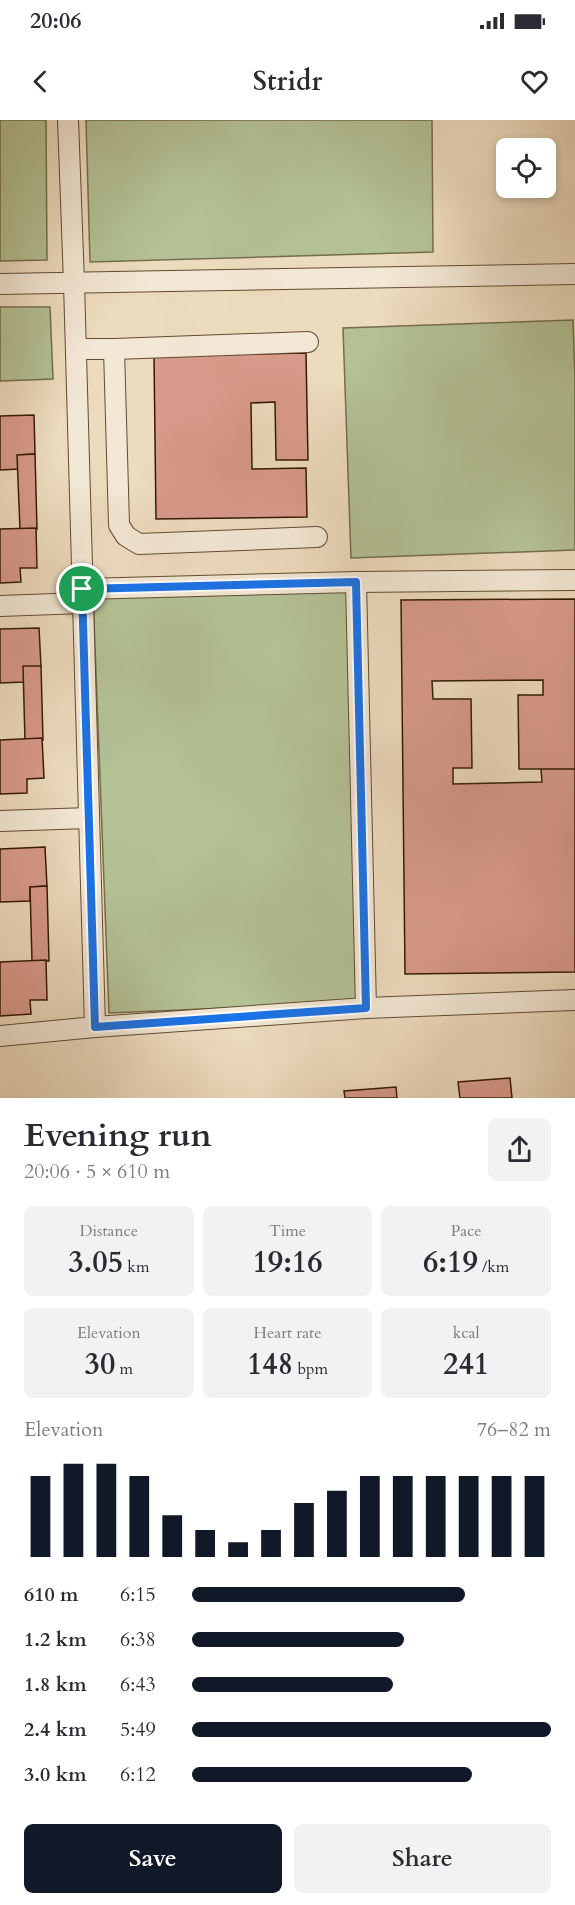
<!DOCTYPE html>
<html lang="en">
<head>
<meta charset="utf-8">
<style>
	:root { --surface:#fff; --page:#f2f2f3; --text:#2b2b33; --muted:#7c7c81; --accent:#111827 }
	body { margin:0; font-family:Cardo,serif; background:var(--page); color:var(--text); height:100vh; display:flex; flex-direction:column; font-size:22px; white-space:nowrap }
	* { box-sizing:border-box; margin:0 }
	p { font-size:20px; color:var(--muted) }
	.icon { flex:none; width:33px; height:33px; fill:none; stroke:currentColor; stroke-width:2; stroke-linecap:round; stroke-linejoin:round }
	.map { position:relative; height:978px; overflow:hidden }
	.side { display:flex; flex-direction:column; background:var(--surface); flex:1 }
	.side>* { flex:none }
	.controls { position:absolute; left:496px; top:18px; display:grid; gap:12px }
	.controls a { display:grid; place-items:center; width:60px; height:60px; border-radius:9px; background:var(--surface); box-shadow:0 3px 9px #0003; font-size:30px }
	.pin { position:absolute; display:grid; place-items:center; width:51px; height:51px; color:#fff; margin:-26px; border:3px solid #fff; border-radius:50%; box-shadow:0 2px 6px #0007 }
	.round { display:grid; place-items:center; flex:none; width:63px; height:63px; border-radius:9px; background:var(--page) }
	.head { display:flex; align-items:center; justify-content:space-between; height:102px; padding:0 24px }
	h1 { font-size:33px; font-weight:700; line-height:45px }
	.metrics { display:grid; grid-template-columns:repeat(3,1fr); gap:9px; height:102px; padding:6px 24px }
	.metrics div { display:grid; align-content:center; border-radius:9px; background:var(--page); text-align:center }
	.metrics b { font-size:30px; font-weight:700 }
	.metrics small { font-size:16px; font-weight:400 }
	.metrics p { font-size:16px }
	.chart { height:168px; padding:12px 24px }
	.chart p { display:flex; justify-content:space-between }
	.chart svg { width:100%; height:108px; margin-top:6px; stroke:var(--accent); stroke-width:6 }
	.primary-button { display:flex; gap:12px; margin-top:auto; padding:12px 24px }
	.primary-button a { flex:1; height:69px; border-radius:9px; background:var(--accent); color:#fff; font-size:24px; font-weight:700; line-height:69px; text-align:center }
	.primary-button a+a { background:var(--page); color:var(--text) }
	ul { padding:0 24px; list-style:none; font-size:20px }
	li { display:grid; grid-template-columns:96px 72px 1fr; align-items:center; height:45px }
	li i { height:15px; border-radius:8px; background:var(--accent) }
	.status { display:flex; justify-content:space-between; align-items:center; height:42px; padding:0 30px; background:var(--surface); direction:ltr }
	.status svg { height:16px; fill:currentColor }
	header { display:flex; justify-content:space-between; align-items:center; height:78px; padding:0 24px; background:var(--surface); font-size:27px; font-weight:700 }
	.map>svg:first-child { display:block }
</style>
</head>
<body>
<div class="status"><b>20:06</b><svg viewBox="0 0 49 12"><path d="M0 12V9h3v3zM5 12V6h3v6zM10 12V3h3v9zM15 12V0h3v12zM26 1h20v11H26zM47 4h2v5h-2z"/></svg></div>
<header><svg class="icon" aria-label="back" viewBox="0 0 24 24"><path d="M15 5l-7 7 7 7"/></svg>Stridr<svg class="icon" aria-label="heart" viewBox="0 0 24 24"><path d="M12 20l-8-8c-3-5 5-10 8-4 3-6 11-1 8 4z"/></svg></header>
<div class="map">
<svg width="575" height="978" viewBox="0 0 575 978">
	<rect width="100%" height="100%" fill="#eddbbe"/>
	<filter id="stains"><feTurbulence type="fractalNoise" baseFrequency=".00333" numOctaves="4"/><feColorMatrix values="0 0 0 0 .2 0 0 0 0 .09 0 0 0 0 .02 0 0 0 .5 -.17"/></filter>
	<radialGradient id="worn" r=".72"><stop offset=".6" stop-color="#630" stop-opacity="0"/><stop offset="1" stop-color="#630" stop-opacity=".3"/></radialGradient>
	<!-- green -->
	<g fill="#b3c195" stroke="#746e4c" stroke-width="1.5">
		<polygon points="0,0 46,0 47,140 0,141"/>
		<polygon points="86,0 432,0 433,132 90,142"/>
		<polygon points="0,187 50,187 53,259 0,261"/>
		<polygon points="573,200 575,260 575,430 351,438 343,208"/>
		<polygon points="347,465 363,882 109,893 93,475"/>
	</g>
	<!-- building -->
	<g fill="#d89a8a" stroke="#341b03" stroke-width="1.5" fill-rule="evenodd">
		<polygon points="306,233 308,340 276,340 275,282 251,283 252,349 306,348 307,397 156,399 154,236"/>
		<polygon points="34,295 35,334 18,335 19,349 0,350 0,296"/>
		<polygon points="35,334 37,409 20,409 17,335"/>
		<polygon points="36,408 37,448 20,448 21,462 0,463 0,409"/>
		<path d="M575,479v170h-34h34v203l-170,2 -4,-374zM543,560v15h-25l1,74h22l1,13 -89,2v-16h19l-1,-69h-38l-1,-18z"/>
		<polygon points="39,508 41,547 24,547 24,562 0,563 0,509"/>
		<polygon points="23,546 41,546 43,620 25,621"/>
		<polygon points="42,618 44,658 27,659 27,673 0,674 0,620"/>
		<polygon points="45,727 47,766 30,767 30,781 0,782 0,729"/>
		<polygon points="47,766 49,841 32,841 30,767"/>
		<polygon points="46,840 47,880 30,880 31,894 0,896 0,842"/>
		<polygon points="510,958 512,978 460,978 458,962"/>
		<polygon points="396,967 397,978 345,978 344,971"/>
	</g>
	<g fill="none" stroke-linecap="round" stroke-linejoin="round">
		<!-- minor casing -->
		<g stroke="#624b32" stroke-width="22">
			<g id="minor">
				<polyline points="68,0 74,163 95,907"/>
				<polyline points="0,164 575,154"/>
				<polyline points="76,229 114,229 119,405 126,416 139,424 317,417"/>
				<polyline points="114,229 308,222"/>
				<polyline points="356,462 366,888"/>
				<polyline points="82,469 356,462 575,460"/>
				<polyline points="0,486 83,483"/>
				<polyline points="0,701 89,698"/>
				<polyline points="0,916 95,907 366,888 575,880"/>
			</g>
		</g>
		<!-- minor -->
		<use href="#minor" stroke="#f3e8d5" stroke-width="20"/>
	</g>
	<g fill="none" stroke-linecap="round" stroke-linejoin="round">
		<!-- route casing -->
		<g stroke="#fff" stroke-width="12">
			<polygon id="route" points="356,462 366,888 95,907 82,469"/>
		</g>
		<!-- route -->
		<use href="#route" stroke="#1a73e8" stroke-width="8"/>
	</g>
	<rect width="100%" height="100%" filter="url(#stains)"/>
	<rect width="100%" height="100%" fill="url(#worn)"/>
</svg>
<div class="controls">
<a><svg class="icon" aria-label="locate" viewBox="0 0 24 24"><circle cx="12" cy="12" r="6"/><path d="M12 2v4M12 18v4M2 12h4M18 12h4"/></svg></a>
</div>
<div class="pin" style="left:82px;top:469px;background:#1e9e55"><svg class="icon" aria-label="arrive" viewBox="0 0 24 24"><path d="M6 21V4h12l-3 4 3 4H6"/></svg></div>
</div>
<section class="side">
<div class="head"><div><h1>Evening run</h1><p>20:06 · 5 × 610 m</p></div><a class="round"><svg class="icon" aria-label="share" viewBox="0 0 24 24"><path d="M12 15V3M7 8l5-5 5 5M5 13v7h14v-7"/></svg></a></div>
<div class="metrics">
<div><p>Distance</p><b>3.05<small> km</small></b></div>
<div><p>Time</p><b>19:16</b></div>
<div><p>Pace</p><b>6:19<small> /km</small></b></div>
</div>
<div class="metrics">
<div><p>Elevation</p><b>30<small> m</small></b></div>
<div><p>Heart rate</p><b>148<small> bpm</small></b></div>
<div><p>kcal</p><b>241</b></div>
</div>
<div class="chart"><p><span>Elevation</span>76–82 m</p>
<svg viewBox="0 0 160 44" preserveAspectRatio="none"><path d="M5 44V11M15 44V6M25 44V6M35 44V11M45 44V27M55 44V33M65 44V38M75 44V33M85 44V22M95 44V17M105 44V11M115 44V11M125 44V11M135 44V11M145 44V11M155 44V11"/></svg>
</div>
<ul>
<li><b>610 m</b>6:15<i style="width:76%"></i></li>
<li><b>1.2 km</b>6:38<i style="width:59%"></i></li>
<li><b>1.8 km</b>6:43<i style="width:56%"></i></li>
<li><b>2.4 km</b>5:49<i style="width:100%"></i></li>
<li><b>3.0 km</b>6:12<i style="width:78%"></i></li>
</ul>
<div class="primary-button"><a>Save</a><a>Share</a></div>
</section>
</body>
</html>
